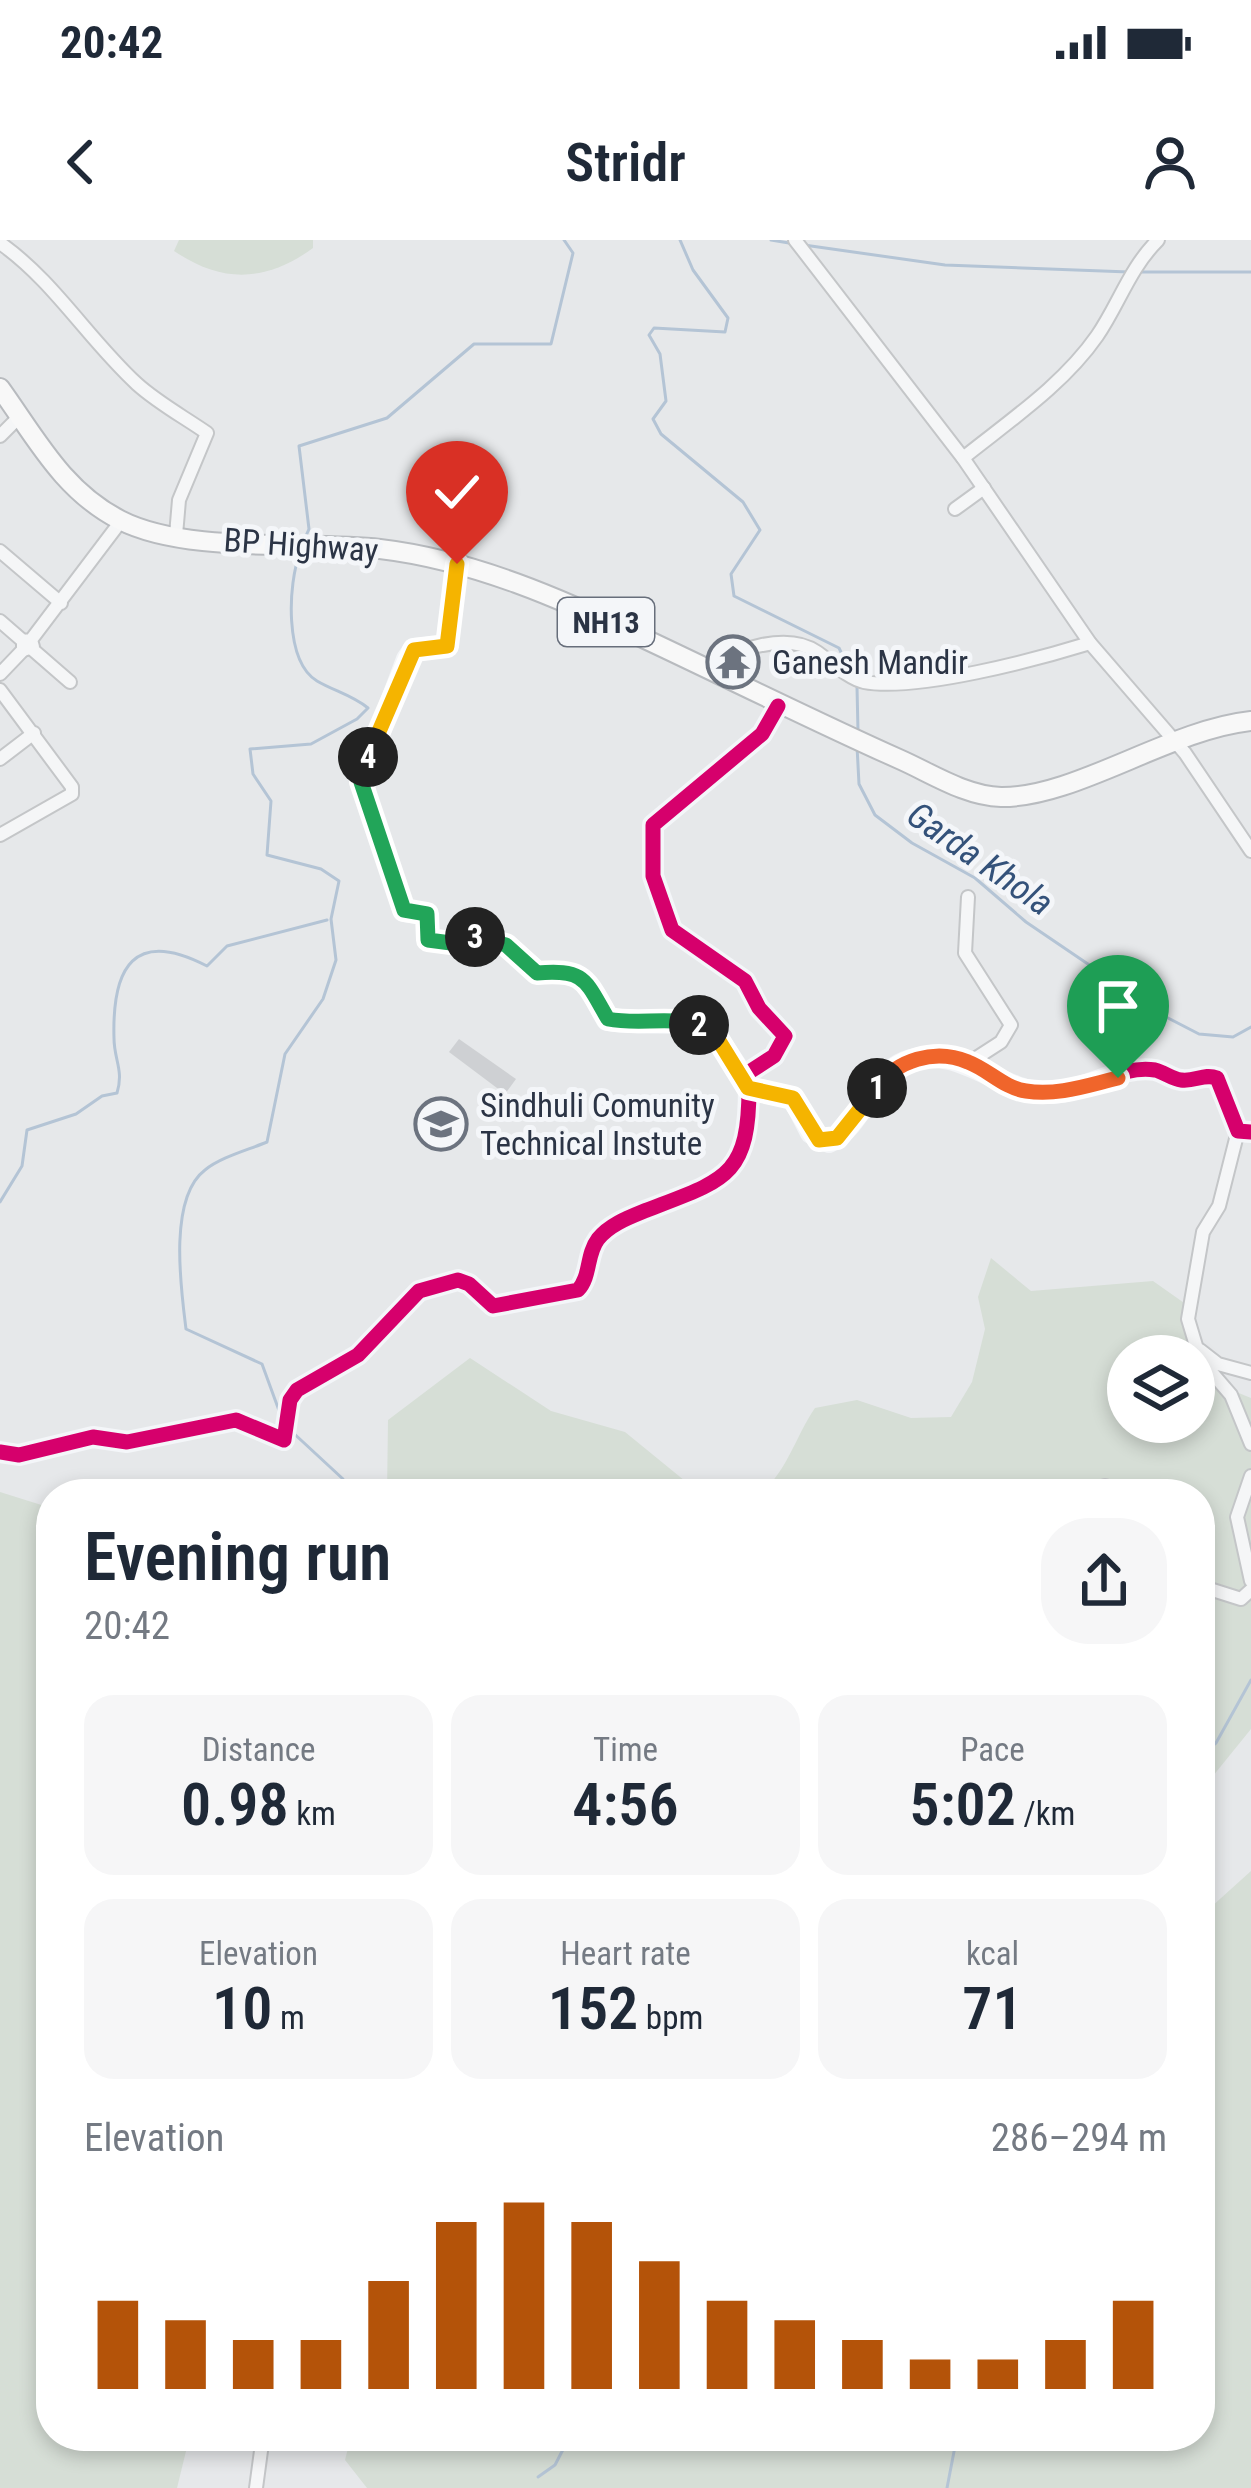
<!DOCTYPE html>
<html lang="en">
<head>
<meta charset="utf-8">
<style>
	:root { --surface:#fff; --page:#f6f6f7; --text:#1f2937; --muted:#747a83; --accent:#b45309 }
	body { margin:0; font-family:"Roboto Condensed",sans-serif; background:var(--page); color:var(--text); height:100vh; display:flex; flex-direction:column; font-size:45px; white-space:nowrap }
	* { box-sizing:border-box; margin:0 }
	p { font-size:39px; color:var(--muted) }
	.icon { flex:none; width:66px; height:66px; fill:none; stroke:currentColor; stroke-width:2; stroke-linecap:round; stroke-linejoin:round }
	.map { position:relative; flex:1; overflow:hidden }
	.details { position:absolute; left:36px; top:1239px; width:1179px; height:972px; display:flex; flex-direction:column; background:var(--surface); border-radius:48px; box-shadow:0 6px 18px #0003 }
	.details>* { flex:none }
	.controls { position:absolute; left:1107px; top:1095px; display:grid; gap:24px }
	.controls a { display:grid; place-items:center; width:108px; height:108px; border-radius:50%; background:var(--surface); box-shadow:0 6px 18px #0003; font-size:60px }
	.pin { position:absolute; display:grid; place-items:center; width:102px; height:102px; color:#fff; margin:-123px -51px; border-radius:50% 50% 50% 0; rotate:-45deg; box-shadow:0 0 12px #0007 }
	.pin .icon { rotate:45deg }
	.km { position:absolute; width:60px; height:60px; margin:-30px; border-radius:50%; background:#222; color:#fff; font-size:33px; line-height:60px; text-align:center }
	.round { display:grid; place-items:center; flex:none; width:126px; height:126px; border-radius:48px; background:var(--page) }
	.summary { display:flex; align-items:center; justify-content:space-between; height:204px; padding:0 48px }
	h1 { font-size:66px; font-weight:600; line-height:90px }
	.metrics { display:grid; grid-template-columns:repeat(3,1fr); gap:18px; height:204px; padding:12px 48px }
	.metrics div { display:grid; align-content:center; border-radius:30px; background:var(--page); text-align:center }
	.metrics b { font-size:60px; font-weight:600 }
	.metrics small { font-size:33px; font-weight:400 }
	.metrics p { font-size:33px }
	.chart { height:336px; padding:24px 48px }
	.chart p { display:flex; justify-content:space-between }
	.chart svg { width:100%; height:216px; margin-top:12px; stroke:var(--accent); stroke-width:6 }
	.status { display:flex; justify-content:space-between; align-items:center; height:84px; padding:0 60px; background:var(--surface); direction:ltr }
	.status svg { height:33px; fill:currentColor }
	header { display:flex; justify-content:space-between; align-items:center; height:156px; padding:0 48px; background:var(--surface); font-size:54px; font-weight:600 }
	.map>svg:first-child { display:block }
</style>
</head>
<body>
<div class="status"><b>20:42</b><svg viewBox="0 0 49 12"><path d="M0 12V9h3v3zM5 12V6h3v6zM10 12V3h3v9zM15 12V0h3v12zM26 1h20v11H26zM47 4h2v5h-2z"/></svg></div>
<header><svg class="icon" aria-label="back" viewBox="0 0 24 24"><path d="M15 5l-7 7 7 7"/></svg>Stridr<svg class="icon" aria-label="person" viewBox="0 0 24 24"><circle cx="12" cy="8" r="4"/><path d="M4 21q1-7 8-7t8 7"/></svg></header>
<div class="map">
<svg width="1251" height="2248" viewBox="0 0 1251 2248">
	<rect width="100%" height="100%" fill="#e6e8ea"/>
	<!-- green -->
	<g fill="#d6ded6">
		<path d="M179,0h134v8c-47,34 -90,36 -139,3z"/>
		<path d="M991,1018l40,33 122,-10 34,24 5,51h-64v66h66v-64l25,27 32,13v331l-51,63v-298h-441c28,-21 36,-57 56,-86l42,-8 54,18 40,-1 21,-35 13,-53 -7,-32z"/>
		<polygon points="470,1118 551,1171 625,1192 701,1254 387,1254 388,1180"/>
		<polygon points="0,1252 51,1268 51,2196 180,2196 187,2207 177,2248 0,2248"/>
		<polygon points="1251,1631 1251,2248 367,2248 345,2220 351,2196 1200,2196 1200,1677"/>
	</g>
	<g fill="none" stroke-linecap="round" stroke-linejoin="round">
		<!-- stream -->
		<g stroke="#b4c4d5" stroke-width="3">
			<polyline points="680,0 693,30 728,78 725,92 654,88 649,95 660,114 666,161 653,179 661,194 743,262 760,290 731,334 734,356 839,408 848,427"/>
			<polyline points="771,0 789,3"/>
			<polyline points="804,5 945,25 1129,32"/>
			<polyline points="1139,32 1251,32"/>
			<polyline points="305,298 309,289 299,206 387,178 474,104 551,104 573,13 564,0"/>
			<polyline points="857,447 858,491"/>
			<polyline points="857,506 859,544 875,575 912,603 975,638 1026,682 1166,777 1199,794 1233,797 1251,787"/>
			<path d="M0,962l22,-36 5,-36 49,-16 26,-18 15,-3c7,-23 -3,-33 -3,-55 -2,-71 20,-110 93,-72l20,-20 100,-26"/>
			<path d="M281,1176l-19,-52 -76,-35c-5,-40 -18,-131 19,-159 16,-13 43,-20 62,-28l18,-88 38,-55 13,-39 -5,-41 8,-38 -18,-12 -54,-14 4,-54 -18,-27 -3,-25 61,-5 46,-25 11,-11c-16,-13 -34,-17 -51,-27 -33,-20 -29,-98 -17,-128"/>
			<polyline points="289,1189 343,1239 344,1254"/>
			<polyline points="1200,1515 1216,1503 1251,1440"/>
			<polyline points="538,2237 555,2225 570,2196"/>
			<polyline points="947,2248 957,2196"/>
		</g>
	</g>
	<!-- building -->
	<polygon fill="#ced0d3" points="459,799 516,839 505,854 449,812"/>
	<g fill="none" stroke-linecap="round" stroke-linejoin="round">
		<!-- minor casing -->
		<g stroke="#c4c6c8" stroke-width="16">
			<g id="minor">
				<polyline points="795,0 963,218 1090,403 1185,513 1251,611"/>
				<path d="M0,3c54,38 88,96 137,141 21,19 47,33 70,49l-28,67 -3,35"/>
				<polyline points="0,196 20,176"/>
				<path d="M963,218c46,-37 100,-73 134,-122 22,-32 32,-67 61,-96"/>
				<polyline points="955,269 984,248"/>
				<polyline points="0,311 61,363"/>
				<path d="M457,324l-10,82 -33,3 -7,10 -46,123 43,129 23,3 1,26 23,3 9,-11 46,13 31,28c49,-4 48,7 70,47 36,6 69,-2 104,8l32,48 31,-20 11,-20 -26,-28 -14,-27 -73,-51 -19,-54v-51l109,-91 16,-28"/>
				<polyline points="0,381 23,401"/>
				<polyline points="31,400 23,401 23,410 33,407 31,400 121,281"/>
				<polyline points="32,409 70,442"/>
				<path d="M704,426c30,-14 81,-36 113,-14 13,9 32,27 47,30 52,10 174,-23 226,-39"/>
				<polyline points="0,434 23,410"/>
				<polyline points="0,450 72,547 72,554 0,595"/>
				<polyline points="0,519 34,493"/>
				<polyline points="968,657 965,713 1011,785 1001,802 970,822"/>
				<polyline points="1238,891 1219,966 1203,992 1188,1079 1200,1119 1231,1155 1251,1204"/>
				<polyline points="1200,1110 1218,1124 1251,1133"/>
				<path d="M0,1212l19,3 74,-18 34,5 109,-22 48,20 6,-40 7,-10 61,-35 61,-64 39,-11 11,4 24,22 85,-16c13,-14 8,-35 20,-51 12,-15 32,-22 49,-29 78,-30 102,-33 102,-122l44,10 18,35 18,9c34,-17 41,-66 76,-80 55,-21 90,29 141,31 36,1 74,-29 109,-23 9,2 17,9 26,10 14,2 23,-7 36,-2l21,53 13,1"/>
				<polyline points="1251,1236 1237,1277 1251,1341"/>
				<polyline points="1088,1254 1105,1246 1126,1254"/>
				<polyline points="1200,1346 1241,1359 1251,1350"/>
				<polyline points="256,2248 263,2196"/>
			</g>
		</g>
		<!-- highway casing -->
		<g stroke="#b8bbbf" stroke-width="22">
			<path id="highway" d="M0,148c36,50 63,103 120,132 66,34 186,21 260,29 93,11 182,50 265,90 85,40 169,82 254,120 32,14 66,37 102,38 74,1 167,-67 250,-76"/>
		</g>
		<!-- minor -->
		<use href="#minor" stroke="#f5f6f7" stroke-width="12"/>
		<!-- highway -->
		<use href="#highway" stroke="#f8f8f8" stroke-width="18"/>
		<!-- cycleway casing -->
		<g stroke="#f4f6f9" stroke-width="22">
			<g id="cycleway">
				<path d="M457,324l-10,82 -33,3 -7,10 -46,123 43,129 23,3 1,26 23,3 9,-11 46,13 31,28c49,-4 48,7 70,47 36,6 69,-2 104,8l32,48 31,-20 11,-20 -26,-28 -14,-27 -73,-51 -19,-54v-51l109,-91 16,-28"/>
				<path d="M0,1212l19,3 74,-18 34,5 109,-22 48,20 6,-40 7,-10 61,-35 61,-64 39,-11 11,4 24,22 85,-16c13,-14 8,-35 20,-51 12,-15 32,-22 49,-29 78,-30 102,-33 102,-122l44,10 18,35 18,9c34,-17 41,-66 76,-80 55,-21 90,29 141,31 36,1 74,-29 109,-23 9,2 17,9 26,10 14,2 23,-7 36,-2l21,53 13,1"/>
			</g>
		</g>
		<!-- cycleway -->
		<use href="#cycleway" stroke="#d6006c" stroke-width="15"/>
	</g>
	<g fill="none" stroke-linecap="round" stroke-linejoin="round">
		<!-- split-1 casing -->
		<g stroke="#fff" stroke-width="24">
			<path id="split-1" d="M877,848c19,-28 58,-40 91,-26 21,8 36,26 58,29 32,5 62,-6 92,-13"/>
		</g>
		<!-- split-2 casing -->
		<g stroke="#fff" stroke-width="24">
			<polyline id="split-2" points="699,785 711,788 748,848 793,858 819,900 837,898 877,848"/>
		</g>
		<!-- split-3 casing -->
		<g stroke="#fff" stroke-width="24">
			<path id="split-3" d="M475,697l31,8 31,28c49,-4 48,7 71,46 31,6 61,-3 91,6"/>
		</g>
		<!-- split-4 casing -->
		<g stroke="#fff" stroke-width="24">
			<polyline id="split-4" points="368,517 361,542 404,670 427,674 428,700 451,703 460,692 475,697"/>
		</g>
		<!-- split-5 casing -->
		<g stroke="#fff" stroke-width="24">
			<polyline id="split-5" points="368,517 414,410 447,406 457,324"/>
		</g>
		<!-- split-1 -->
		<use href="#split-1" stroke="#f0652b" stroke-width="15"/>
		<!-- split-2 -->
		<use href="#split-2" stroke="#f5b400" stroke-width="15"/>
		<!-- split-3 -->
		<use href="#split-3" stroke="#22a559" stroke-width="15"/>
		<!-- split-4 -->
		<use href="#split-4" stroke="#22a559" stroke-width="15"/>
		<!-- split-5 -->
		<use href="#split-5" stroke="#f5b400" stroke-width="15"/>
	</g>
	<!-- icons -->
	<defs>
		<g id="temple-ring" transform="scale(2.7)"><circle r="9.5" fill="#f4f6f9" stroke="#6c737f" stroke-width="1.5"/><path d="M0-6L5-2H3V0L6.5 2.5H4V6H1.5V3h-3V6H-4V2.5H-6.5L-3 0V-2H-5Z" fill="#6c737f"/></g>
		<g id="university-ring" transform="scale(2.7)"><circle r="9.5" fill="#f4f6f9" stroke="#6c737f" stroke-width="1.5"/><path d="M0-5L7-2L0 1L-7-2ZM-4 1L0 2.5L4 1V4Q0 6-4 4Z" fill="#6c737f"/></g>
	</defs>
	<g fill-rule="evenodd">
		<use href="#temple-ring" x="733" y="422"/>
		<use href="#university-ring" x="441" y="884"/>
	</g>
	<g text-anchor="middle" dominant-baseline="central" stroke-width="10" stroke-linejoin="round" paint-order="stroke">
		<!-- shield labels -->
		<rect fill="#f4f6f9" stroke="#676e7b" stroke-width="3" x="558" y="358" width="96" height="48" rx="9"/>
		<g font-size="30" font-weight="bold" fill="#2b3445">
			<text x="606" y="382">NH13</text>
		</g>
		<!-- street labels -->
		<g font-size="33" fill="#2b3445" stroke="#f4f6f9">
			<text transform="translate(301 305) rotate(4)">BP Highway</text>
		</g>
		<!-- poi labels -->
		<g font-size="33" fill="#2b3445" stroke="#f4f6f9" text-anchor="start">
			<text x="772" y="422">Ganesh Mandir</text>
			<text x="480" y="865">Sindhuli Comunity<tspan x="480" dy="38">Technical Instute</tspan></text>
		</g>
		<!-- water labels -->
		<g font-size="36" font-style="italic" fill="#34527a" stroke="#f4f6f9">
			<text transform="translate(980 619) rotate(35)">Garda Khola</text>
		</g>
	</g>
</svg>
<div class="controls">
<a><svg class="icon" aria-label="layers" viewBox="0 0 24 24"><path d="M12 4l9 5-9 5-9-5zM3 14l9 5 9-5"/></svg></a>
</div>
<div class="pin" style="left:1118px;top:838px;background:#1e9e55"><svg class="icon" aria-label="arrive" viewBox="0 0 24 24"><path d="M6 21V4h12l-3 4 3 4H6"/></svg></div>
<div class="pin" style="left:457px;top:324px;background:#d93025"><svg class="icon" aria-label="check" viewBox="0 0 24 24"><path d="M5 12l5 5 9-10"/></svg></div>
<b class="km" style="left:877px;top:848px">1</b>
<b class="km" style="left:699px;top:785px">2</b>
<b class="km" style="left:475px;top:697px">3</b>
<b class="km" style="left:368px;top:517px">4</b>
<section class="details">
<div class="summary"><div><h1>Evening run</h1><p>20:42</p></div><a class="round"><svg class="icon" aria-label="share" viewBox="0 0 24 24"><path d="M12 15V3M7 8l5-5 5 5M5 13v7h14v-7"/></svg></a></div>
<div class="metrics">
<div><p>Distance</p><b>0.98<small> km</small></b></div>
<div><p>Time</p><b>4:56</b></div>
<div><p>Pace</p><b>5:02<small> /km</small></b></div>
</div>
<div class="metrics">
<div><p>Elevation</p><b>10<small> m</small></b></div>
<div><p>Heart rate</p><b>152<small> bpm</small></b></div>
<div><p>kcal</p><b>71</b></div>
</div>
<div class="chart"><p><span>Elevation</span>286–294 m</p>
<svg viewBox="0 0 160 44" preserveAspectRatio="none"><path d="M5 44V26M15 44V30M25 44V34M35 44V34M45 44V22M55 44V10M65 44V6M75 44V10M85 44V18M95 44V26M105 44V30M115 44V34M125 44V38M135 44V38M145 44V34M155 44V26"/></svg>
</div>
</section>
</div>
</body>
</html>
